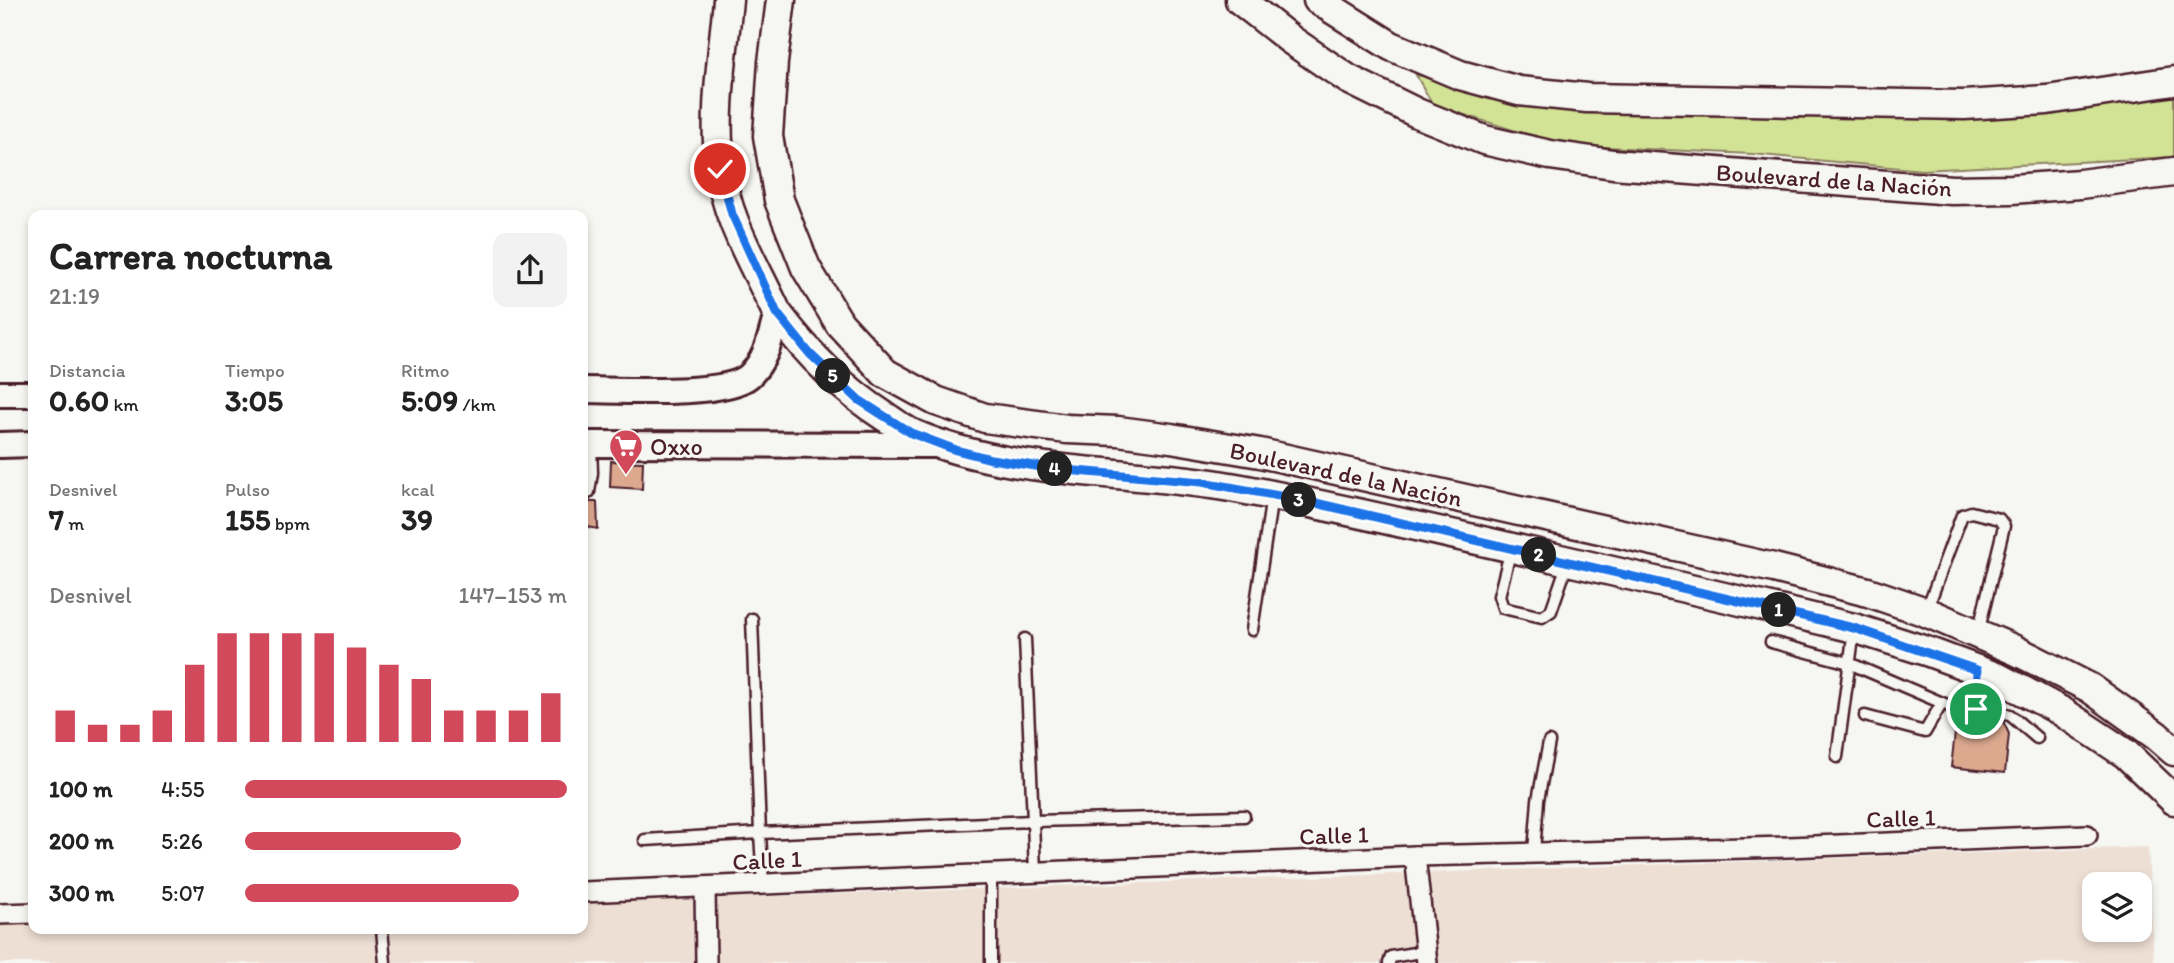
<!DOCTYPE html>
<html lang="es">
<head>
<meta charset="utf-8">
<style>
	:root { --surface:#fff; --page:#f2f2f2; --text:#222; --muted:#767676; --accent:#d1495b }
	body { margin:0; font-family:Itim,sans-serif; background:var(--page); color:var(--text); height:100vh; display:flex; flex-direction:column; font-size:26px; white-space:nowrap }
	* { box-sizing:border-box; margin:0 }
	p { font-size:23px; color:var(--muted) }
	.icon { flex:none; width:38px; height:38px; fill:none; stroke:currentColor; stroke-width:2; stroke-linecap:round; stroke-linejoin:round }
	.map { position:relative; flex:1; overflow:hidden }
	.sheet { position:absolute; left:28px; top:210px; width:560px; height:724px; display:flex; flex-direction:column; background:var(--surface); border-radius:14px; box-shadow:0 4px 10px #0003 }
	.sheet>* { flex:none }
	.tools { position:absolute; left:2082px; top:872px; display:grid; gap:14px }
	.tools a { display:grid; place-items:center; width:70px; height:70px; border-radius:14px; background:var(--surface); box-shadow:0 4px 10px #0003; font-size:35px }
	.pin { position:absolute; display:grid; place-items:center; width:60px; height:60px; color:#fff; margin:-30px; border:4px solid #fff; border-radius:50%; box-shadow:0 2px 7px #0007 }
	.km { position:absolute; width:35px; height:35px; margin:-18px; border-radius:50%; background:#222; color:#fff; font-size:19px; line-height:35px; text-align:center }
	.round { display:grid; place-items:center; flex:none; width:74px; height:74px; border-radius:14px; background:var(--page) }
	.headline { display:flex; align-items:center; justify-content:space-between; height:119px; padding:0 21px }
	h1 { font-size:38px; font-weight:700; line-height:52px }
	.figures { display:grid; grid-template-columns:repeat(3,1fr); gap:10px; height:119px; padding:7px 21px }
	.figures div { display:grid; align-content:center }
	.figures b { font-size:30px; font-weight:700 }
	.figures small { font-size:19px; font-weight:400 }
	.figures p { font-size:19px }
	.chart { height:196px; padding:14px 21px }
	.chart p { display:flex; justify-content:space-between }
	.chart svg { width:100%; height:126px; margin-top:7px; stroke:var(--accent); stroke-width:6 }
	ul { padding:0 21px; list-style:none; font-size:23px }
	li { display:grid; grid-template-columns:112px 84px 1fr; align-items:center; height:52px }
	li i { height:18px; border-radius:9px; background:var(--accent) }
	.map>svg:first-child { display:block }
</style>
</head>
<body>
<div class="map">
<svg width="2174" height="963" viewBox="0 0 2174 963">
	<rect width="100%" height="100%" fill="#f6f6f2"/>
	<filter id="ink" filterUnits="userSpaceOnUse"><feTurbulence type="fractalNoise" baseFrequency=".0143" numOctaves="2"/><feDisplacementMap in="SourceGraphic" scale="14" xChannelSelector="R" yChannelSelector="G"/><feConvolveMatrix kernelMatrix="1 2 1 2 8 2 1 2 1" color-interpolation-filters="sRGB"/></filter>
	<g filter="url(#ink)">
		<!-- built -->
		<path fill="#eedfd4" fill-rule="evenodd" d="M2148,847l6,116h-2154v-39l33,-2v7h550v-26zM2095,884h45v45h-45z"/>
		<!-- green -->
		<polygon fill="#d2e396" stroke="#8e8160" stroke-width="2" points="1416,75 1663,115 1989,115 2174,84 2174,157 1922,170 1752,154 1561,145 1433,105"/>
		<!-- building -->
		<g fill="#dca98f" stroke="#4a1f2b" stroke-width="2">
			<polygon points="611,461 643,462 642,489 610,487"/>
			<polygon points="588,502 597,502 598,529 583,526 583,504"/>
			<polygon points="1957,716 2003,721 2009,734 2005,773 1951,767"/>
		</g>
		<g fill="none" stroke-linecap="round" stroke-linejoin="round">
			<!-- service casing -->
			<g stroke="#4a1f2b" stroke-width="15">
				<g id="service">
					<polyline points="583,497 589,492 592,473 591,445"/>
					<polyline points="1511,549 1499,596 1503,608 1542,617 1551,611 1568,562"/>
					<polyline points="1927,609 1962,515 1971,512 1999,519 2004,526 1978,633"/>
					<polyline points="1252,630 1272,496"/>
					<polyline points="1025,639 1033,821 1244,816"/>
					<polyline points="1771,642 1849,663 1954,708 1976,709 1977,674"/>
					<polyline points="1976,709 2010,715 2037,738"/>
					<polyline points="1865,716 1925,732 1942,703"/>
					<polyline points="1837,757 1854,630"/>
					<polyline points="645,840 760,833 752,619"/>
					<polyline points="1534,852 1538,800 1549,742"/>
					<polyline points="991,874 991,963"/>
					<polyline points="763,885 760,833 1033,821 1035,872"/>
					<polyline points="382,929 385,963"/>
					<polyline points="1389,963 1391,957 1426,951"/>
				</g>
			</g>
			<!-- minor casing -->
			<g stroke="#4a1f2b" stroke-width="24">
				<g id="minor">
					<polyline points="1415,856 1427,963"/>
					<polyline points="705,887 706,963"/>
					<polyline points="583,892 1415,856 1789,847 2087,835"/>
					<polyline points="0,914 33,913"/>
				</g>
			</g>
			<!-- tertiary casing -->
			<g stroke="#4a1f2b" stroke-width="30">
				<g id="tertiary">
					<path d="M583,390c34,0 142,7 166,-14 18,-16 22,-41 28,-63"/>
					<polyline points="0,394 33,394"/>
					<polyline points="583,444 932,445"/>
					<polyline points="0,445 33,444"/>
				</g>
			</g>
			<!-- secondary casing -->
			<g stroke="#4a1f2b" stroke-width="33">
				<g id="secondary">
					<path d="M728,0c-5,55 -15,112 -8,167 5,51 36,100 57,146 30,40 65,76 107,103 10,6 19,14 29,18 103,44 215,34 323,54 100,19 199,42 298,65 107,25 214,49 320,75l75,24 70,26 62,33 65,43 48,46"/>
					<polyline points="781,0 773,62 768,136 779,200 806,268 840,324 885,373 936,401 985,418 1067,429 1118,431 1171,438 1260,453 1774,568 1868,592 1926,612 2015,650 2090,688 2157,736 2174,751"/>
					<polyline points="1240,0 1291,40 1348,79 1417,113 1484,140 1550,155 1613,164 1952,190 2012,189 2080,184 2174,172"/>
					<polyline points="1318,0 1391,46 1460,75 1519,91 1587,98 1964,105 2047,100 2174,81"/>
				</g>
			</g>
			<!-- service -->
			<use href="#service" stroke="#f6f6f2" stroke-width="10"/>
			<!-- minor -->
			<use href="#minor" stroke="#f6f6f2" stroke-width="19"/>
			<!-- tertiary -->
			<use href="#tertiary" stroke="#f6f6f2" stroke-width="24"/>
			<!-- secondary -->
			<use href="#secondary" stroke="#f6f6f2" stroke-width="28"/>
		</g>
	</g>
	<g fill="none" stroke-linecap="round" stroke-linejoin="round" filter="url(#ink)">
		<!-- route casing -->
		<g stroke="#fff" stroke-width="14">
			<polyline id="route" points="720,169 732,214 777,313 810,354 859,400 911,433 956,450 991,459 1054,469 1202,482 1307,501 1854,628 1977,670 1976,709"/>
		</g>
		<!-- route -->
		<use href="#route" stroke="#1a73e8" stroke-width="9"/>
	</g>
	<!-- icons -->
	<defs>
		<g id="supermarket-pin" transform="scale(1.75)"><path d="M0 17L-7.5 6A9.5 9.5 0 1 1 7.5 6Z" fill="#d1495b" stroke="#f6f6f2"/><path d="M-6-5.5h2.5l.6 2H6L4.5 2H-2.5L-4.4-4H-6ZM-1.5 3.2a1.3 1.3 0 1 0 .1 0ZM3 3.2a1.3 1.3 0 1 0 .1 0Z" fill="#fff"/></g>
	</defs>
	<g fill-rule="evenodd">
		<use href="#supermarket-pin" x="626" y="446"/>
	</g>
	<g text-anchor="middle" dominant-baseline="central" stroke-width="6" stroke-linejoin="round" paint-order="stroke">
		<!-- street labels -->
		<g font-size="24" fill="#4a1f2b" stroke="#f6f6f2">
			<text transform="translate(1834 180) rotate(4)">Boulevard de la Nación</text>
			<text transform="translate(1346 474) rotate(12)">Boulevard de la Nación</text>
			<text transform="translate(1901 818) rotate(-2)">Calle 1</text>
			<text transform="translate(1334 835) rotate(-2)">Calle 1</text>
			<text transform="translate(767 860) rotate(-3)">Calle 1</text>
		</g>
		<!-- poi labels -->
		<g font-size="24" fill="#4a1f2b" stroke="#f6f6f2" text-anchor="start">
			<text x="650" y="446">Oxxo</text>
		</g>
	</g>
</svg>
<div class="tools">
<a><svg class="icon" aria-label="layers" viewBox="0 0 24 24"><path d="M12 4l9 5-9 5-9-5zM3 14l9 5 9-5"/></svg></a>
</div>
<div class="pin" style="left:1976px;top:709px;background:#1e9e55"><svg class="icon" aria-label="arrive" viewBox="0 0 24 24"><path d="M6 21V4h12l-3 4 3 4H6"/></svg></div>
<div class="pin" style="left:720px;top:169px;background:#d93025"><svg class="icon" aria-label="check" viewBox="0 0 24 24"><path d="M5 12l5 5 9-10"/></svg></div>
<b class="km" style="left:1779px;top:610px">1</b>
<b class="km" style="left:1539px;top:555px">2</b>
<b class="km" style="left:1299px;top:500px">3</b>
<b class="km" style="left:1055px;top:469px">4</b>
<b class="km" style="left:833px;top:376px">5</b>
<section class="sheet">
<div class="headline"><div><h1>Carrera nocturna</h1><p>21:19</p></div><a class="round"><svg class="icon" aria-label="share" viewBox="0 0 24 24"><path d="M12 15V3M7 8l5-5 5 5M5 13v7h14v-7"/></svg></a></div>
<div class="figures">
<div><p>Distancia</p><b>0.60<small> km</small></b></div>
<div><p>Tiempo</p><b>3:05</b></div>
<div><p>Ritmo</p><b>5:09<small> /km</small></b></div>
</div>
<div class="figures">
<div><p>Desnivel</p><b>7<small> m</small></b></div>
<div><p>Pulso</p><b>155<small> bpm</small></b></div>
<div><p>kcal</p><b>39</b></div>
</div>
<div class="chart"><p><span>Desnivel</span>147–153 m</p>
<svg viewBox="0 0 160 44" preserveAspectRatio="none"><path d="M5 44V33M15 44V38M25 44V38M35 44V33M45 44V17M55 44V6M65 44V6M75 44V6M85 44V6M95 44V11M105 44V17M115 44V22M125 44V33M135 44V33M145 44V33M155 44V27"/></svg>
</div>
<ul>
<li><b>100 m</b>4:55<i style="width:100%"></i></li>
<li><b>200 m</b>5:26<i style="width:67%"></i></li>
<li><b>300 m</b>5:07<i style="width:85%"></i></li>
</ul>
</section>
</div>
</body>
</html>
